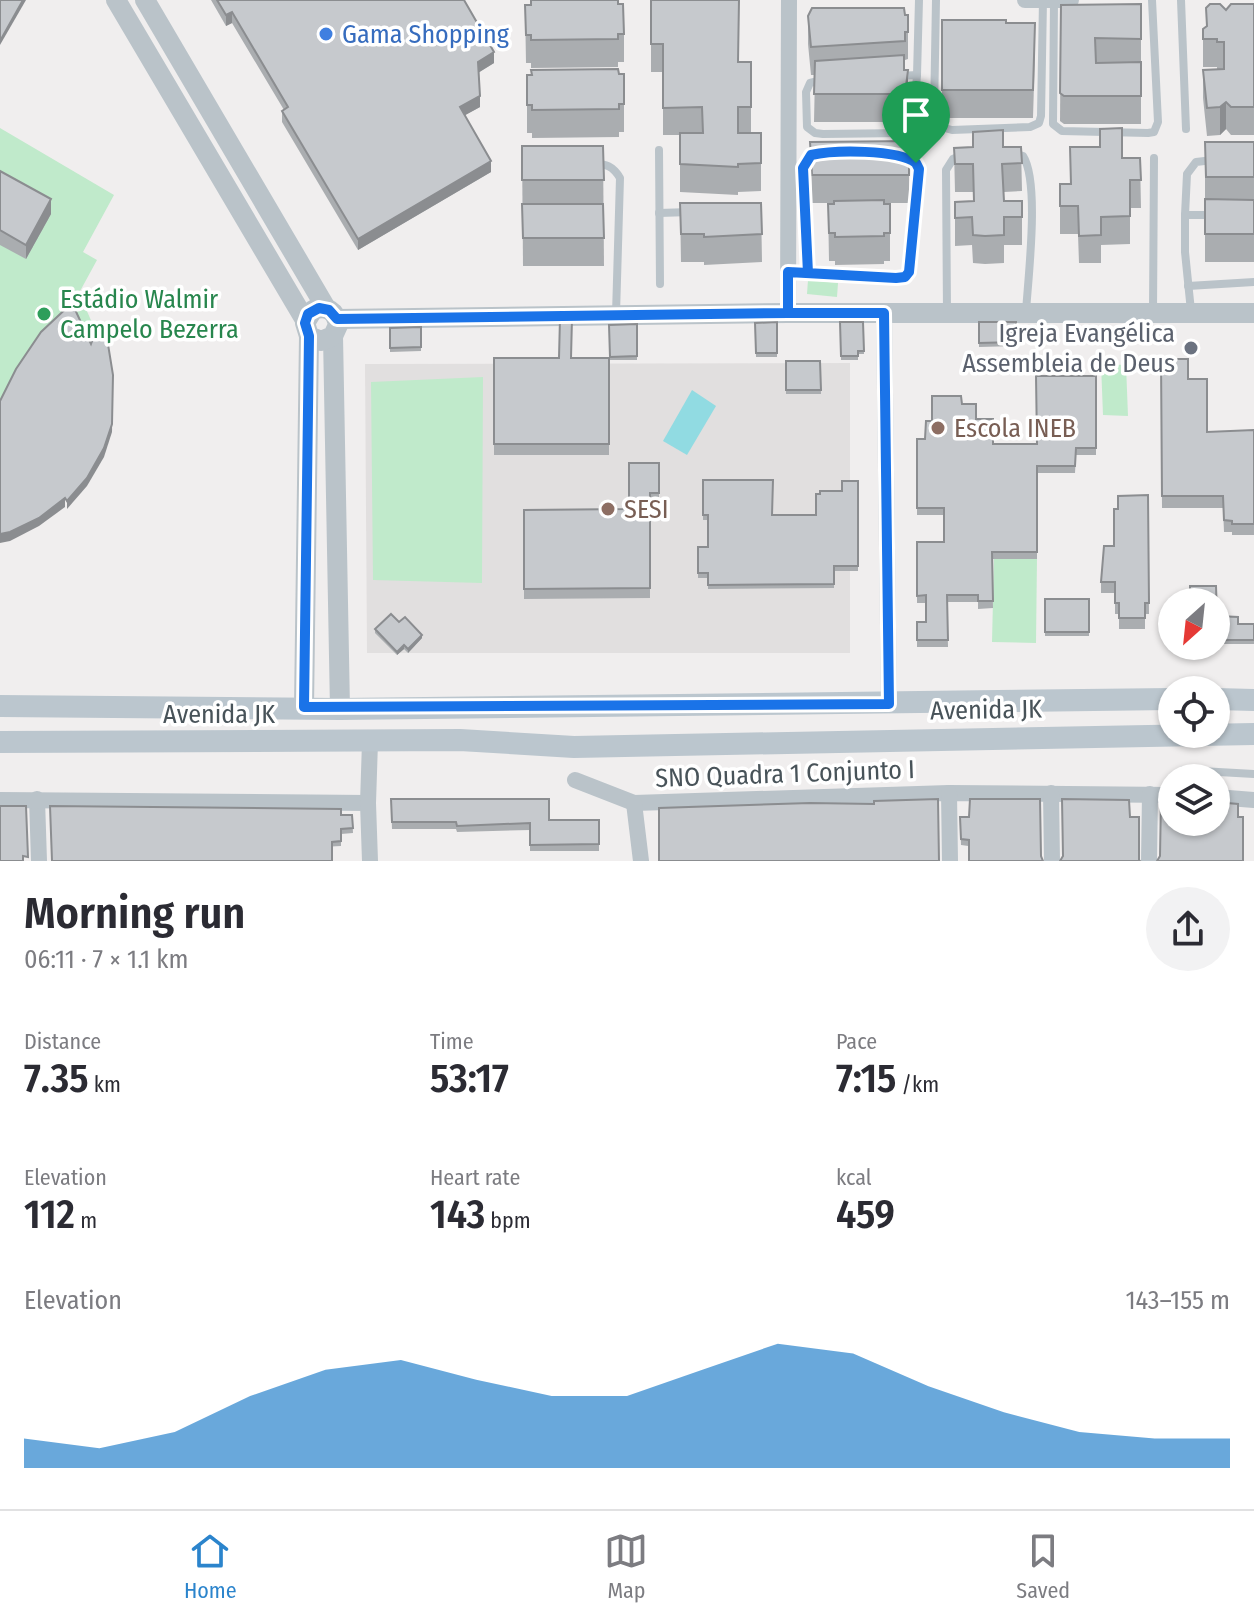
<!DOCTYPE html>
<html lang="en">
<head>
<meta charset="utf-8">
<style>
	:root { --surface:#fff; --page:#f2f2f3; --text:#2b2b33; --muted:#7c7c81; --line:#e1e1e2; --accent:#2b84cc }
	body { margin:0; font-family:"Fira Sans Condensed",sans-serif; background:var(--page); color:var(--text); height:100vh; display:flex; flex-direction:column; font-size:30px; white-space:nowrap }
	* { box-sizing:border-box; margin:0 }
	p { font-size:26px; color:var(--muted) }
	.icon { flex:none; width:44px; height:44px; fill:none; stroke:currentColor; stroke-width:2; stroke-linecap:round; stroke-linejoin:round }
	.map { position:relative; height:861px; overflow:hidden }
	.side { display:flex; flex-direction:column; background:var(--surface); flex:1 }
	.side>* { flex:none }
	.needle { width:52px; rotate:207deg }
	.controls { position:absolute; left:1158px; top:588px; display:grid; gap:16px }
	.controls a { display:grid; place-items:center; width:72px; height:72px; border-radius:50%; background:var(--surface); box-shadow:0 2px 6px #0004; font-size:40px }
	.pin { position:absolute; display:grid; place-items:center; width:68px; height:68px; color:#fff; margin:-82px -34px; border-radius:50% 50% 50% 0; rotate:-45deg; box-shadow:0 0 8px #0007 }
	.pin .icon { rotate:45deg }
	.round { display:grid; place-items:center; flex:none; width:84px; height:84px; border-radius:42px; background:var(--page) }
	.head { display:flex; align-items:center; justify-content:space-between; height:136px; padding:0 24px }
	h1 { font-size:44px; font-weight:600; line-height:60px }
	.stats { display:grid; grid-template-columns:repeat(3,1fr); gap:12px; height:136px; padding:8px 24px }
	.stats div { display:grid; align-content:center }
	.stats b { font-size:40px; font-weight:600 }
	.stats small { font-size:22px; font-weight:400 }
	.stats p { font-size:22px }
	.chart { height:224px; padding:16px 24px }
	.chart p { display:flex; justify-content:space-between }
	.chart svg { width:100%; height:144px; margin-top:8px; fill:var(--accent); opacity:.7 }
	.tab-bar { display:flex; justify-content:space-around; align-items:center; height:112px; border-top:2px solid var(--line); background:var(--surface); font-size:22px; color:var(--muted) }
	.tab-bar a { display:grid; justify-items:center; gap:4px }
	.tab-bar .on { color:var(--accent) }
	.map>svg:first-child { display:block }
</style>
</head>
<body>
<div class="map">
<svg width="1254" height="861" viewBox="0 0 1254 861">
	<rect width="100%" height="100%" fill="#f0eeee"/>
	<!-- education -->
	<polygon fill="#e1dfdf" points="850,363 850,653 367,653 365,364"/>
	<!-- green -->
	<g fill="#c0eacb">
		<polygon points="0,128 114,195 83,252 97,260 79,293 97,334 0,530"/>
		<polygon points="808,280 838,283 837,297 807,294"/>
		<polygon points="1101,364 1126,365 1128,416 1103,415"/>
		<polygon points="483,377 482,583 373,580 371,382"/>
		<polygon points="994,557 1037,558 1036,643 992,642"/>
	</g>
	<!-- water -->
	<polygon fill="#91dbe2" points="692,390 716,406 687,455 663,441"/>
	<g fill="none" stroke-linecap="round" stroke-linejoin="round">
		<!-- service -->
		<g stroke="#bac3c9" stroke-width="8">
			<polyline points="936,0 934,114 937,126 952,130 1030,127 1039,123 1041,116 1043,0"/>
			<polyline points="1054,0 1053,124 1062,131 1148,133 1154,132 1158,122 1152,0"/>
			<polyline points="1181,0 1186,129"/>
			<path d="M917,75c-2,18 2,46 -12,58l-82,1 -8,-1 -8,-6 -1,-35 4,-9 12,-3z"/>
			<polyline points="917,75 919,0"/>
			<polyline points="659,150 660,284"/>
			<path d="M1011,152l12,4c17,26 5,122 3,156"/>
			<path d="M593,163c13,1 20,3 27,15l-4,136"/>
			<polyline points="659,213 690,212"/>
			<polyline points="1185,215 1213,215"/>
			<polyline points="788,272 896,278 905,277 909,272 919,169 911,159 900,155"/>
			<polyline points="808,273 803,168 811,155 818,153"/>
			<polyline points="1188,286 1254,282"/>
			<polyline points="1191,311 1185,252 1185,215 1187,174 1196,162 1213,160"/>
			<polyline points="947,313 946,170 953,159 962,155"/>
			<polyline points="1153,313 1154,158"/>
			<polyline points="1183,770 1254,774"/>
		</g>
		<!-- minor -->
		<g stroke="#bac3c9" stroke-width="16">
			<polyline points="1025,0 1071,0"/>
			<polyline points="788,313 789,0"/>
			<polyline points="884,313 889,704"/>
			<polyline points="575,780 634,803 949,793 1172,795"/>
			<polyline points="949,793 950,861"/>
			<polyline points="1051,793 1052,861"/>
			<polyline points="1216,797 1254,800"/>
			<polyline points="37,799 39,861"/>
			<polyline points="0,800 368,803"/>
			<polyline points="634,803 641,861"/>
			<polyline points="370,861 368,803 370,742"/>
			<polyline points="1149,861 1150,794"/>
		</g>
		<!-- tertiary -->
		<g stroke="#bac3c9" stroke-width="20">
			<polyline points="116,0 305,320"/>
			<polyline points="145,0 326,308"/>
			<polyline points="337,319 788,313 1254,313"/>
			<polyline points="333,336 340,709"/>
			<path d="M304,707l5,-371 -4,-13 8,-13c14,-5 23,1 25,15l-5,11 -12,5 -12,-5"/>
		</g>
		<!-- secondary -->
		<g stroke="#bbc6ce" stroke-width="22">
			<polyline points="1216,699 1254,700"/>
			<polyline points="0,706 340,709 1172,699"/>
			<polyline points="0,742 460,740 574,747 1254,734"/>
		</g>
	</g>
	<!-- wall -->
	<g fill="#aaadb0">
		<polygon points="211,0 464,0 494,63 479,72 480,107 465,115 491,172 358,250 282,122 282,111 284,110 232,23 226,26"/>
		<polygon points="651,0 738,62 751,62 751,133 761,133 761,191 738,192 738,195 680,192 680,135 663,135 663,72 651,72"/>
		<polygon points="1141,4 1141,124 1064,124 1060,121 1061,5"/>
		<polygon points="1254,4 1254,135 1231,135 1226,129 1220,135 1207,136 1203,98 1203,70 1217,69 1217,67 1203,67 1203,29 1226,10"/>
		<polygon points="525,5 624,34 624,62 618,62 618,67 531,68 531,63 526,63"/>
		<polygon points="905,15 908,15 908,59 905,60 904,70 908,98 905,122 814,122 815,75 811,75 808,44 808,16"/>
		<polygon points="942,20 1006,23 1035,51 1033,118 942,118"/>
		<polygon points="624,74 624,132 619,132 619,137 532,138 532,133 527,133 527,75"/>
		<polygon points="909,141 909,203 884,203 890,204 890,261 884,261 884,264 835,265 835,261 829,261 828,204 834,203 812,203 810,142"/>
		<rect x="1205" y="142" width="49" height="120"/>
		<polygon points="522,146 603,146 604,266 523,266"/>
		<polygon points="1021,147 1022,191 1004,192 1004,201 1022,201 1022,245 1004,245 1004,263 985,264 973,263 972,245 955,246 955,202 973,201 973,192 955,192 954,148"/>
		<polygon points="1122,158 1140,158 1141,208 1130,208 1130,244 1101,245 1101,263 1079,263 1078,234 1060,234 1060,184 1070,184"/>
		<polygon points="0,171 51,214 26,259 0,245"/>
		<polygon points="680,203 761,203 762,262 704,265 704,262 681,262"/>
		<polygon points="777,322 777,357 756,357 755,323"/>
		<polygon points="840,322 863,322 864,354 858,354 858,360 841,360"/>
		<polygon points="979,322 1016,322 1016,346 979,347"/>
		<polygon points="637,324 637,360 610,360 609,325"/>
		<polygon points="421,327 421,351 390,352 390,328"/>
		<rect x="494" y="358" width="115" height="97"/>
		<polygon points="1161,359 1188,379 1207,432 1254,430 1254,535 1232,535 1232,532 1224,532 1223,508 1162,508"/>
		<polygon points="786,361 820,361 821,394 786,394"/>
		<polygon points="1096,376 1096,455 1076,455 1075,473 1037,473 1037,559 992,559 993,608 978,609 978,602 947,602 948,647 917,647 917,622 926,622 926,603 917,603 917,542 944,542 944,515 917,515 917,439 925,439 932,421 962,404 976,419 993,444 1037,444"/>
		<polygon points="659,463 659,502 650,503 650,598 524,599 524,510 629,509"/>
		<polygon points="703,480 772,515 816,515 842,491 858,481 858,571 834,571 834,588 708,589 708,578 698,578 698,547 708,547 708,520 703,520"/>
		<polygon points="1148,495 1149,614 1145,614 1145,629 1119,629 1119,614 1115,614 1115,593 1101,593 1101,582 1114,546 1118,509"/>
		<rect x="1045" y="599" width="44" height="37"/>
		<polygon points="1216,602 1217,616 1238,624 1254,624 1254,644 1216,644"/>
		<polygon points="399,622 422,638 408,653 404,649 397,655 375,633 375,629"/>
		<polygon points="391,799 549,820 599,820 599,851 530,851 530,830 457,832 456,829 392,829"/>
		<polygon points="341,815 352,815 353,833 341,834 341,846 52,861"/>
		<polygon points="960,817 1041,856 961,845"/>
	</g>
	<!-- shaded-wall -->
	<g fill="#8b8d90">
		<polygon points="23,0 26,0 0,45 0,41"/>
		<polygon points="232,12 232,23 226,26 226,15"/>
		<polygon points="494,52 494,63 478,73 478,62"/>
		<polygon points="908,70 908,98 905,122 905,94"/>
		<polygon points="480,96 480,107 460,118 460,107"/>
		<polygon points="1226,102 1226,129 1220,135 1220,107"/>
		<polygon points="491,161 491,172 358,250 358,239"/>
		<polygon points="51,199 51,214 26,259 26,245"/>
		<polygon points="113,375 112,432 104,457 87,486 67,509 67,501"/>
		<polygon points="65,498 65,507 39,526 10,541 0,543 0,534"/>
		<polygon points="422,635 422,638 408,653 408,649"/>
		<polygon points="404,645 404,649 397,655 397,652"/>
	</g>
	<!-- building -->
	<g fill="#c6c9cd" stroke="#8b8d90" stroke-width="2">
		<polygon points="0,0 23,0 0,41"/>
		<polygon points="217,0 464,0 494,52 478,62 480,96 460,107 491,161 358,239 282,111 288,107 232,12 226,15"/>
		<polygon points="531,0 618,0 618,4 623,4 624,34 618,34 618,39 531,40 531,35 526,35 525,5 531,5"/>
		<polygon points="651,0 739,0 738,62 751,62 751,107 738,107 738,133 761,133 761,163 738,164 738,167 680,164 680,133 703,133 702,107 663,108 663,44 651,44"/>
		<polygon points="1141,4 1141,39 1095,38 1096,63 1141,62 1141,96 1064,96 1060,93 1061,5"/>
		<polygon points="1210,4 1220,4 1226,10 1231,4 1254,4 1254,107 1231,107 1226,102 1220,107 1207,108 1203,70 1224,69 1224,42 1217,42 1217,39 1203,39 1203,29 1207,26 1206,8"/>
		<polygon points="812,8 904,8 905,15 908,15 908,32 905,32 905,41 811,47 808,16"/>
		<polygon points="942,20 1006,20 1006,23 1035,23 1033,90 942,90"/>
		<polygon points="904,55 904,70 908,70 905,94 814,94 815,61"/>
		<polygon points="618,69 619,74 624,74 624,104 619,104 619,109 532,110 532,105 527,105 527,75 532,75 531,70"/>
		<polygon points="1122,128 1122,158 1140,158 1141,180 1130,180 1130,216 1101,217 1101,235 1079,236 1078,206 1060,206 1060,184 1071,184 1070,147 1100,147 1100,129"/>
		<polygon points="1003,130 1003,147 1021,147 1022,163 1002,164 1004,201 1022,201 1022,217 1004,217 1004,235 985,236 973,235 972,217 955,218 955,202 974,201 973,164 955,164 954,148 973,147 973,132"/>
		<polygon points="909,141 909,175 812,175 810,142"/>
		<polygon points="1205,142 1254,142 1254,177 1206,177"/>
		<polygon points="522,146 603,146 604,180 522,180"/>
		<polygon points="0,171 51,199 26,245 0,230"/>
		<polygon points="1205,199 1254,200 1254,234 1205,234"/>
		<polygon points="884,200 884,204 890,204 890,233 884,233 884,236 835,237 835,233 829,233 828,204 834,204 834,201"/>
		<polygon points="680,203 761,203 762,234 704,237 704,234 681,234"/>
		<polygon points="522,204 603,204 604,238 523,238"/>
		<polygon points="72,303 91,344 96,331 107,338 113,375 112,424 104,448 87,478 67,501 65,498 39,518 10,532 0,534 0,401 16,369 41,332"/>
		<polygon points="560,318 572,318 571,358 609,358 609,444 494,444 494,358 559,358"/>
		<polygon points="777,322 777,353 756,353 755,323"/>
		<polygon points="840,322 863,322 864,351 858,351 858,356 841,356"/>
		<polygon points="979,322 1016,322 1016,342 979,343"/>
		<polygon points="637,324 637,356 610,357 609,325"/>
		<polygon points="421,327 421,347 390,348 390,328"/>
		<polygon points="1161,359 1188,359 1188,379 1207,379 1207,432 1254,430 1254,524 1232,524 1232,521 1224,520 1223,496 1162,496"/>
		<polygon points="786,361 820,361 821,390 786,390"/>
		<polygon points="1036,376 1096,376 1096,448 1076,448 1075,466 1037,466 1037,552 992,552 993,601 978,601 978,595 947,595 948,640 917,640 917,622 926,622 926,595 917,596 917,542 944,542 944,508 917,508 917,439 925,439 926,421 932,421 932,396 961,396 962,404 976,404 976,419 993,419 993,444 1037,444"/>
		<polygon points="629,463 659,463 659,493 650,493 650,588 524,589 524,510 629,509"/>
		<polygon points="703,480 773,480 772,515 816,515 816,494 820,494 820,491 842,491 842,481 858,481 858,566 834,566 834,584 708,585 708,573 698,573 698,547 708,547 708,515 703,515"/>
		<polygon points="1148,495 1149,603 1145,603 1145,618 1119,618 1119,603 1115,603 1115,582 1101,582 1104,546 1114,546 1114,509 1118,509 1118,496"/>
		<polygon points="1190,586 1216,586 1217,616 1238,617 1238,624 1254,624 1254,640 1216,640 1216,602 1190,602"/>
		<rect x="1045" y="599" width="44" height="33"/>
		<polygon points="391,614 399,622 405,617 422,635 408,649 404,645 397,652 375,629"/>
		<polygon points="391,799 549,799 549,820 599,820 599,844 530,845 530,823 457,826 456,822 392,822"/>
		<polygon points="938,799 939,861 659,861 659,808 810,803 874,804 874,801"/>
		<polygon points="970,799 1040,799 1041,856 1043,861 969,861 969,840 961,839 960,817 969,817"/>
		<polygon points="1062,799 1129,800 1130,817 1139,817 1139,860 1140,861 1060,861 1063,856"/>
		<polygon points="1161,800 1172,800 1172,822 1216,822 1216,802 1238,804 1238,817 1243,817 1243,861 1157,861 1160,856"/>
		<polygon points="0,806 26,806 28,857 23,856 23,861 0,861"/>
		<polygon points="50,806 341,809 341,815 352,815 353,828 341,829 341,841 332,842 332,861 52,861"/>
	</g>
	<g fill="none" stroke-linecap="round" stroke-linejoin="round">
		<!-- route casing -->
		<g stroke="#fff" stroke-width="16">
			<path id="route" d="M916,163l3,6 -10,103 -4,5 -9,1 -108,-6v41l-451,6 -8,-9 -10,-2 -11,6 -3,9 4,13 -5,371 585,-3 -5,-391h-96v-41l20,1 -5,-105 8,-13c23,-5 86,-6 105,8"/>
		</g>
		<!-- route -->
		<use href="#route" stroke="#1a73e8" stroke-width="10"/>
	</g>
	<!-- markers -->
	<circle fill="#3f7fe0" stroke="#fff" stroke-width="3" cx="326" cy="34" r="8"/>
	<circle fill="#2e9e5b" stroke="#fff" stroke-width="3" cx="44" cy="314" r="8"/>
	<circle fill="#6b7280" stroke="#fff" stroke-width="3" cx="1191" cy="348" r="8"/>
	<g fill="#8d6e63" stroke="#fff" stroke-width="3">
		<circle cx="938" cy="428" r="8"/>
		<circle cx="608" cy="509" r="8"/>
	</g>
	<g text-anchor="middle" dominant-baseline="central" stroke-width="7" stroke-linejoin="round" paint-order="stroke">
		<!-- shop labels -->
		<g font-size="26" fill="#366cbe" stroke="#fff" text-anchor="start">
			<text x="342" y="34">Gama Shopping</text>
		</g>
		<!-- leisure labels -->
		<g font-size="26" fill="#27864d" stroke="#fff" text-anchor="start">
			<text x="60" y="299">Estádio Walmir<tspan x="60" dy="30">Campelo Bezerra</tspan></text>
		</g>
		<!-- worship labels -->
		<g font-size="26" fill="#5b616d" stroke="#fff" text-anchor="end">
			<text x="1175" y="333">Igreja Evangélica<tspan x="1175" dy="30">Assembleia de Deus</tspan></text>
		</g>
		<!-- education labels -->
		<g font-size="26" fill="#785e54" stroke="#fff" text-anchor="start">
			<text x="954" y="428">Escola INEB</text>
			<text x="624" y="509">SESI</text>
		</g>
		<!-- street labels -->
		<g font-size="26" fill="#485359" stroke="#fff">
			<text transform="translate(986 710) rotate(-1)">Avenida JK</text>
			<text x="219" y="714">Avenida JK</text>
			<text transform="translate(785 774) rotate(-2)">SNO Quadra 1 Conjunto I</text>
		</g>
	</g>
</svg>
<div class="controls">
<a><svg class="needle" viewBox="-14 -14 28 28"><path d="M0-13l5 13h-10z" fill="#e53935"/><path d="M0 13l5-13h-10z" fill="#7c7c81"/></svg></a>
<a><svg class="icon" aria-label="locate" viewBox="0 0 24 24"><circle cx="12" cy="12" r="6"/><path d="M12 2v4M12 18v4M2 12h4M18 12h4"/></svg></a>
<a><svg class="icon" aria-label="layers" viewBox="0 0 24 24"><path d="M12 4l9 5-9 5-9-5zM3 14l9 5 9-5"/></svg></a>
</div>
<div class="pin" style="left:916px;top:163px;background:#1e9e55"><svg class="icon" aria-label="arrive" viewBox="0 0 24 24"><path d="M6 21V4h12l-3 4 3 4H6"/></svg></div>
</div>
<section class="side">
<div class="head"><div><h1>Morning run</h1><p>06:11 · 7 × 1.1 km</p></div><a class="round"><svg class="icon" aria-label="share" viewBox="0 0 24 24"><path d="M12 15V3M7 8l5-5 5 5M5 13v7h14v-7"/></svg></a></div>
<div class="stats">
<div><p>Distance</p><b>7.35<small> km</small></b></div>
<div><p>Time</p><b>53:17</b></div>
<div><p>Pace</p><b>7:15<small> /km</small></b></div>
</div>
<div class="stats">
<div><p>Elevation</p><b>112<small> m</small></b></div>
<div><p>Heart rate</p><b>143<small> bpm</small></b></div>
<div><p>kcal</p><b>459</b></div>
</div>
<div class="chart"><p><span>Elevation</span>143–155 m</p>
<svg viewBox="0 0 160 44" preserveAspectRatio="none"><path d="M0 44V35L10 38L20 33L30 22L40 14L50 11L60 17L70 22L80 22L90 14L100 6L110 9L120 19L130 27L140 33L150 35L160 35V44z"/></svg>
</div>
</section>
<nav class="tab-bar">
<a class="on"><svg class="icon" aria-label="home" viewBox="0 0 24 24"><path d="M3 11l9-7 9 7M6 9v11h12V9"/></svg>Home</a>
<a><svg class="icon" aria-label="map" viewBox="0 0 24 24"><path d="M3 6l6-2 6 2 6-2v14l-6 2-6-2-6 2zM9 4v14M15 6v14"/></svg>Map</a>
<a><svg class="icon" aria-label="saved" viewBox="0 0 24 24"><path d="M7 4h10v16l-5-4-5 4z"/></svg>Saved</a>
</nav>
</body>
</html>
